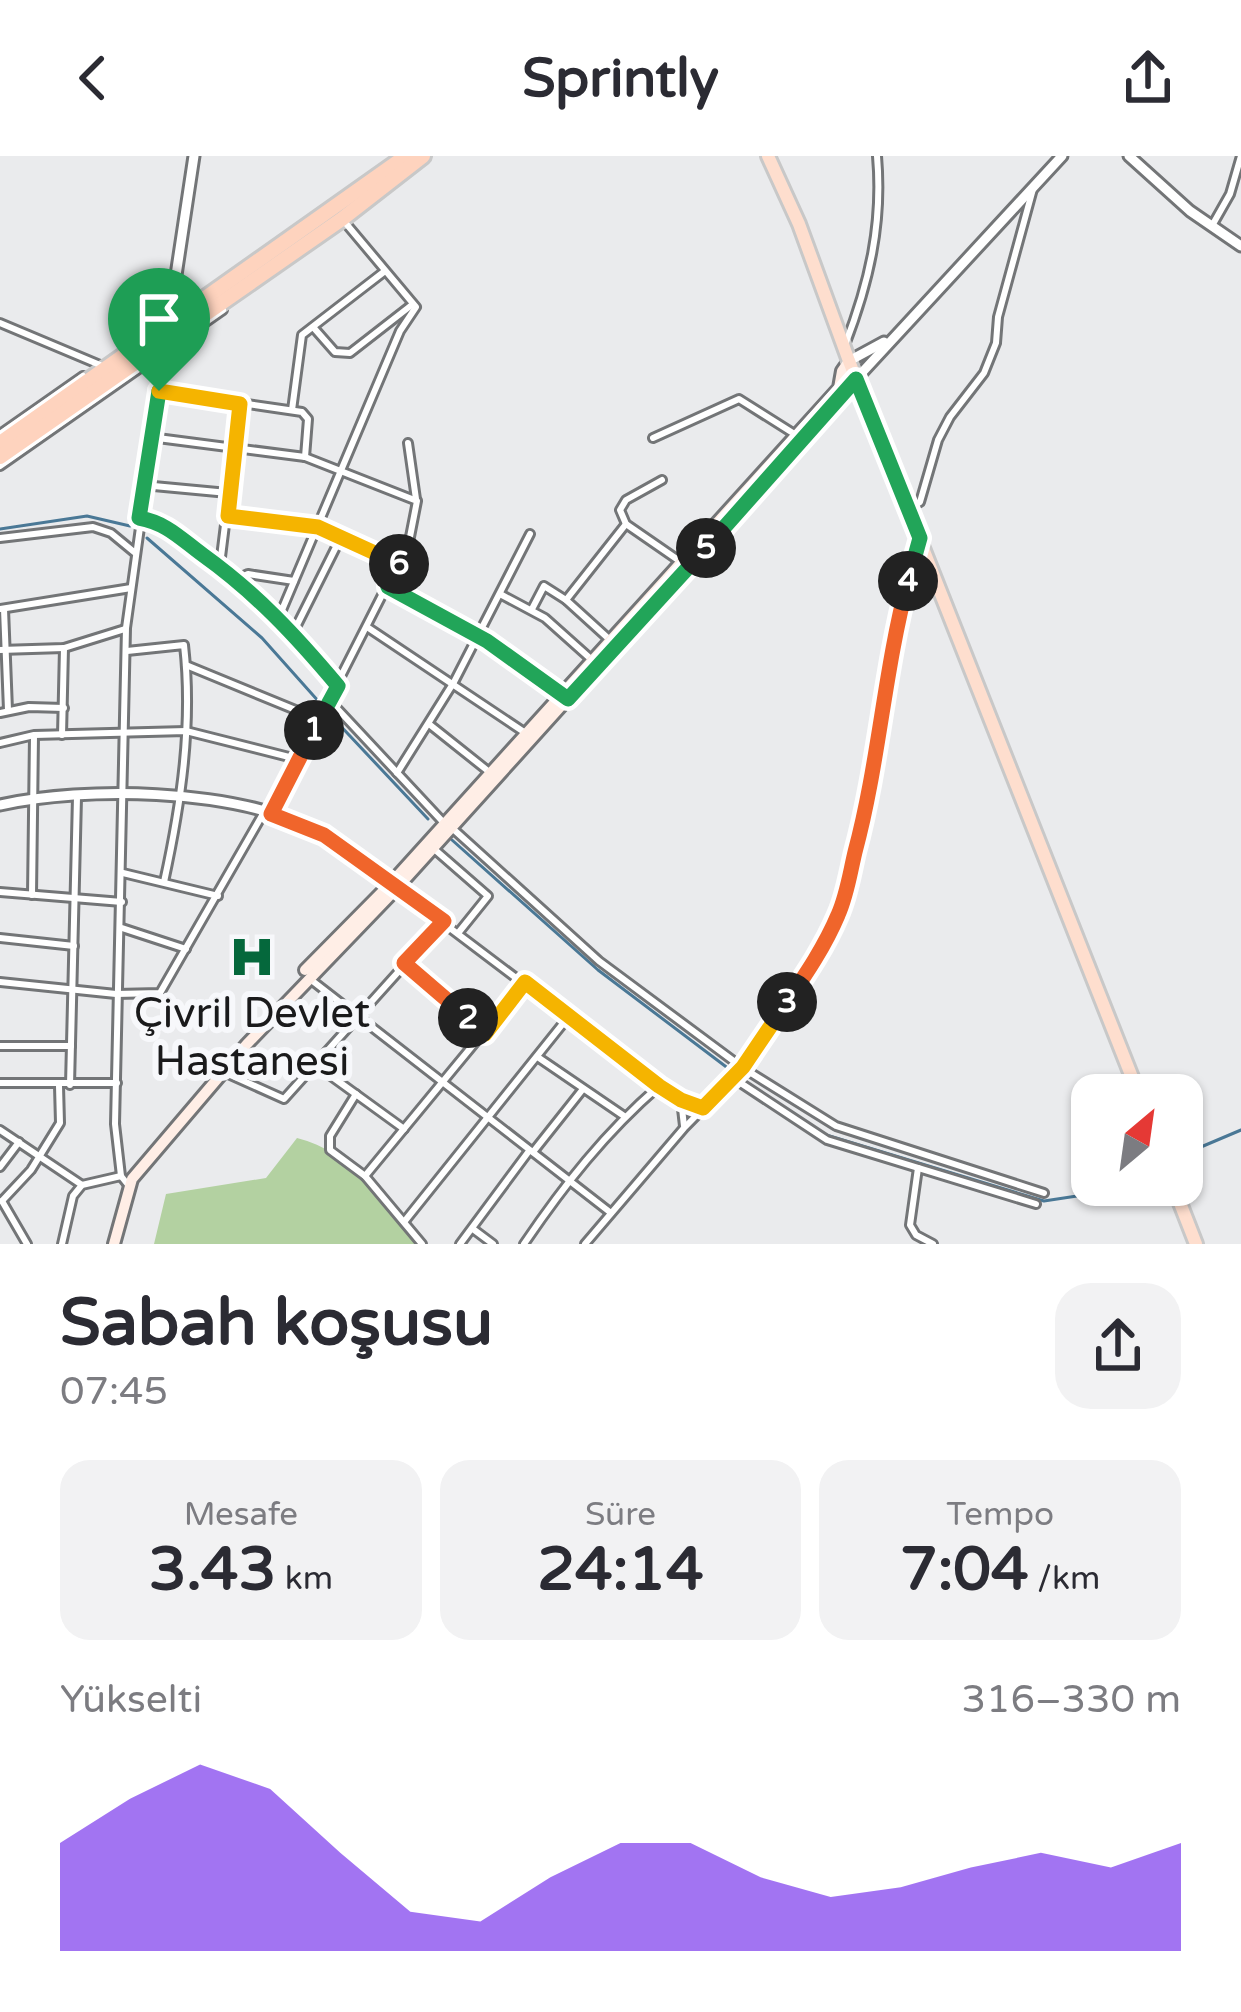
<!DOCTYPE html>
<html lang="tr">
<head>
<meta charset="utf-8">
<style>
	:root { --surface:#fff; --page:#f2f2f3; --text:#2b2b33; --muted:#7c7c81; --accent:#7c3aed }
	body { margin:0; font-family:"Varela Round",sans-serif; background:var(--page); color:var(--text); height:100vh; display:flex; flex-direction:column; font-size:45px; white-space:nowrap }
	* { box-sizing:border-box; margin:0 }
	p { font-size:39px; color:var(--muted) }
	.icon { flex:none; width:66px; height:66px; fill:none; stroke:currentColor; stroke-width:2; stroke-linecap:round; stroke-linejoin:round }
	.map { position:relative; height:1088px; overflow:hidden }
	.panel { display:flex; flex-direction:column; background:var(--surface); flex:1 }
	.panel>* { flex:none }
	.needle { width:78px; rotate:29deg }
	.fabs { position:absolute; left:1071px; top:918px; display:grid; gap:24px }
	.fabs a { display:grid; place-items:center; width:132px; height:132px; border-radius:24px; background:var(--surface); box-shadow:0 3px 9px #0004; font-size:60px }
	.pin { position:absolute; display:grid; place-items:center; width:102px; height:102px; color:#fff; margin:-123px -51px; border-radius:50% 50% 50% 0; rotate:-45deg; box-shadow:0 0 12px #0007 }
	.pin .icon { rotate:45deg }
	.km { position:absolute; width:60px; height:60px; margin:-30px; border-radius:50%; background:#222; color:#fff; font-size:33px; line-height:60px; text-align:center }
	.round { display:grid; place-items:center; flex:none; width:126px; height:126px; border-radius:36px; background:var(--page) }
	.summary { display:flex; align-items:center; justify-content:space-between; height:204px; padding:0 60px }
	h1 { font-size:66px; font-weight:700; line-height:90px }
	.metrics { display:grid; grid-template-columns:repeat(3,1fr); gap:18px; height:204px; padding:12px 60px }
	.metrics div { display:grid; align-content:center; border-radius:30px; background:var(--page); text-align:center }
	.metrics b { font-size:60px; font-weight:700 }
	.metrics small { font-size:33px; font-weight:400 }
	.metrics p { font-size:33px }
	.chart { height:336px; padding:24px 60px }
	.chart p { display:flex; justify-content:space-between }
	.chart svg { width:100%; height:216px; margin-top:12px; fill:var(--accent); opacity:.7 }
	header { display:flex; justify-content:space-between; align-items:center; height:156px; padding:0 60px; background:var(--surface); font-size:54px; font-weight:700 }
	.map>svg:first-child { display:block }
</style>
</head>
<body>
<header><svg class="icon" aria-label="back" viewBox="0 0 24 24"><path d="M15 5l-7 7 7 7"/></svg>Sprintly<svg class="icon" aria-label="share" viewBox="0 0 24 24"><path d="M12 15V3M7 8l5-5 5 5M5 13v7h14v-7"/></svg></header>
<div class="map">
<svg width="1241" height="1088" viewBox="0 0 1241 1088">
	<rect width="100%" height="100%" fill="#eaebed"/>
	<!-- green -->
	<path fill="#b3d1a1" d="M297,982c56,14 86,63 120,106h-263l12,-50 100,-16z"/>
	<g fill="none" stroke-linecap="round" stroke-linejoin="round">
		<!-- stream -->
		<g stroke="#4a7896" stroke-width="3">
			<polyline points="0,373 87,360 130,370"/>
			<polyline points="147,382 262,482 320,547"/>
			<polyline points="334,563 428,663"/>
			<polyline points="452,684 598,814 729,913"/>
			<polyline points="746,926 780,949"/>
			<polyline points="823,978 1044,1045 1077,1040 1109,1029"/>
			<polyline points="1182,999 1241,974"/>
		</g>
		<!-- minor casing -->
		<g stroke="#737577" stroke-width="12">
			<g id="minor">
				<polyline points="1213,68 1230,38 1241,0"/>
				<polyline points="0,167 100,209"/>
				<polyline points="313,171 335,196 350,197 413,148"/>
				<path d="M845,189c24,-62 38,-121 32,-189"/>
				<polyline points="159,235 302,256 308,263 305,301"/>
				<polyline points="292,254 302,179 385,115"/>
				<polyline points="0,278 83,220"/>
				<polyline points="150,281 305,301 417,345 409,386 271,658"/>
				<polyline points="653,282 739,243 796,279"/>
				<polyline points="408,287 416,343"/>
				<polyline points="0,310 223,154"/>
				<polyline points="662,324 626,344 620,354 626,368 681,406"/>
				<polyline points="143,329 228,337"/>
				<polyline points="909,352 920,346 938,284 950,261 984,217 996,187 998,161 1033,33"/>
				<polyline points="228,360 318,371 400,406"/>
				<path d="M139,362c28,5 42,21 64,37 53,38 93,82 135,131"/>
				<polyline points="0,382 93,371 111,377 134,396"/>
				<polyline points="918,391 891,490 881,575 840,754 816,803 743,912 836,970 1044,1037"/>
				<polyline points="220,409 240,248"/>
				<polyline points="237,423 248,418 294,425"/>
				<polyline points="388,431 487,485 563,539"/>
				<polyline points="500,438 545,462 592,504"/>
				<polyline points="566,444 626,368"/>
				<polyline points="0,453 131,432"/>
				<polyline points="4,453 8,554"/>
				<polyline points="532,453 544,430 566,444 610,484"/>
				<polyline points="279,461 400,175 416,151 343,64"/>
				<polyline points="367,471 527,578"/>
				<polyline points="293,477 340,383"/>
				<polyline points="0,494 64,492 125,473"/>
				<path d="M127,495l57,-6c9,80 -3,159 -20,237"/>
				<polyline points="186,509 320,564"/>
				<polyline points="331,546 443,666"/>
				<polyline points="0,557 29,551 64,552"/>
				<polyline points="429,568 488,615"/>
				<polyline points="62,579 64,492"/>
				<polyline points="0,587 34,579 186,575 297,603"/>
				<polyline points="397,617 454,526 530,378"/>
				<polyline points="452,672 599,805 743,912 684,972 585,1088"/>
				<polyline points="433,692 488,740 459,776"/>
				<polyline points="123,717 218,740"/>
				<polyline points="397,732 659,930 681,944 703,952"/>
				<polyline points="0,736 122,746"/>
				<polyline points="32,739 34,580"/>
				<polyline points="122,772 186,793"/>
				<polyline points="0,782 74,790"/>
				<polyline points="404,807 485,877"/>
				<polyline points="310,823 611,1057"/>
				<polyline points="0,826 116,838 160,837 264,656"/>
				<polyline points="0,890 71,890"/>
				<polyline points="539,902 624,960"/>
				<polyline points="313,907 404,973"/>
				<polyline points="226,917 284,943 444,765"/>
				<polyline points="733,922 827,984 1036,1048"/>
				<polyline points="0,927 117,927"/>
				<polyline points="70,929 77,641"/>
				<polyline points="356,938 330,980 330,994 365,1020 422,1088"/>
				<polyline points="681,944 684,970"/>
				<polyline points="0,974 82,1029"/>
				<polyline points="533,996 583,933"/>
				<polyline points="0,1011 19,986"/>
				<polyline points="918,1012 910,1069 916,1079 933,1088"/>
				<polyline points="365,1020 525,826"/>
				<polyline points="129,1030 121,1020 115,968 126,472 159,235 155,202"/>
				<polyline points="2,1045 31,1014 60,967 59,930"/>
				<polyline points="2,1045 27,1088"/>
				<polyline points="404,1066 569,860"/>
				<polyline points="473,1073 493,1088"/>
				<polyline points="62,1088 73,1040 82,1029 121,1020"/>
				<polyline points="460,1088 529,995"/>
				<path d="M524,1088c40,-59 81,-111 135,-158"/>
			</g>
		</g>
		<!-- tertiary casing -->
		<g stroke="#737577" stroke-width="15">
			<g id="tertiary">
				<polyline points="1129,0 1190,55 1241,90"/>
				<polyline points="170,159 194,0"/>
				<polyline points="849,205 884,186"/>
				<polyline points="856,223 1062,0"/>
				<path d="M0,649c87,-19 228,-16 309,22 30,15 57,38 84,57"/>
			</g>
		</g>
		<!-- secondary casing -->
		<g stroke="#737577" stroke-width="16">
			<g id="secondary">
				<polyline points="305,814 391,727 839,232 842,215 849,205"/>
				<polyline points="114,1088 132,1023 247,888 397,732 856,223"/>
			</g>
		</g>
		<!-- primary casing -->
		<g stroke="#c8c8c8" stroke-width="18">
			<g id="primary">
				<polyline points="768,0 799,68 849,205 1139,939"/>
				<polyline points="1173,1029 1196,1088"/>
			</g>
		</g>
		<!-- trunk casing -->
		<g stroke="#c8c8c8" stroke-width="20">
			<g id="trunk">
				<polyline points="0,287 406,0"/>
				<polyline points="0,301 342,63 423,0"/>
			</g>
		</g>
		<!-- minor -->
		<use href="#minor" stroke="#fff" stroke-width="6"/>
		<!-- tertiary -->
		<use href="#tertiary" stroke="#fff" stroke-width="9"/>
		<!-- secondary -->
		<use href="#secondary" stroke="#ffeee6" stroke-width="10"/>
		<!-- primary -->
		<use href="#primary" stroke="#fedece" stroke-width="12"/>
		<!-- trunk -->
		<use href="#trunk" stroke="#fed3be" stroke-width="14"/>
	</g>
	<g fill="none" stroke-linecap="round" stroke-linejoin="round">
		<!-- split-1 casing -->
		<g stroke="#fff" stroke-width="24">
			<path id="split-1" d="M159,235l-20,127c28,5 42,21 64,37 53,38 93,81 135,131l-24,44"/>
		</g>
		<!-- split-2 casing -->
		<g stroke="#fff" stroke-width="24">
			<polyline id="split-2" points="314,574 271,658 324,679 444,765 404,807 468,862"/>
		</g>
		<!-- split-3 casing -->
		<g stroke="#fff" stroke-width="24">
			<polyline id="split-3" points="468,862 485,878 525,826 659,930 681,944 703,952 743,911 787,846"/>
		</g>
		<!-- split-4 casing -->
		<g stroke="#fff" stroke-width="24">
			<path id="split-4" d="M787,846c19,-28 38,-56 51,-87 9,-20 12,-42 17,-63 24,-89 29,-181 53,-271"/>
		</g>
		<!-- split-5 casing -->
		<g stroke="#fff" stroke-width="24">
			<polyline id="split-5" points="706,392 856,223 920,382 908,425"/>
		</g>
		<!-- split-6 casing -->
		<g stroke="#fff" stroke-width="24">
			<polyline id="split-6" points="399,408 388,431 487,485 568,543 706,392"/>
		</g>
		<!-- split-7 casing -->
		<g stroke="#fff" stroke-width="24">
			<polyline id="split-7" points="159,235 240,248 228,360 318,371 399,408"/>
		</g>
		<!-- split-1 -->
		<use href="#split-1" stroke="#22a559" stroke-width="15"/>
		<!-- split-2 -->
		<use href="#split-2" stroke="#f0652b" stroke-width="15"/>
		<!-- split-3 -->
		<use href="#split-3" stroke="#f5b400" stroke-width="15"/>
		<!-- split-4 -->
		<use href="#split-4" stroke="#f0652b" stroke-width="15"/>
		<!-- split-5 -->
		<use href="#split-5" stroke="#22a559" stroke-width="15"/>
		<!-- split-6 -->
		<use href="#split-6" stroke="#22a559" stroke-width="15"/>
		<!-- split-7 -->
		<use href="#split-7" stroke="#f5b400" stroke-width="15"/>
	</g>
	<!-- icons -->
	<defs>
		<g id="hospital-bare" transform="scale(3.6)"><path d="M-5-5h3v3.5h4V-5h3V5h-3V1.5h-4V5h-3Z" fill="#05683c" stroke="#f7f8fb" stroke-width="2.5" paint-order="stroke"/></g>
	</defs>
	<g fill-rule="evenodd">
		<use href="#hospital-bare" x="252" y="801"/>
	</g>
	<g text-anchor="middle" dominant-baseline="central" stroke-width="12" stroke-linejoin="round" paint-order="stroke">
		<!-- poi labels -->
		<g font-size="42" fill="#1a1a1b" stroke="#f7f8fb">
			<text x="252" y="857">Çivril Devlet<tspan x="252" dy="48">Hastanesi</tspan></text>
		</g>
	</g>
</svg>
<div class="fabs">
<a><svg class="needle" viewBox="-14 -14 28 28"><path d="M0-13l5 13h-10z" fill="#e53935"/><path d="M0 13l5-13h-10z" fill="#7c7c81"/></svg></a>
</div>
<div class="pin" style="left:159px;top:235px;background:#1e9e55"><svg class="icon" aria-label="arrive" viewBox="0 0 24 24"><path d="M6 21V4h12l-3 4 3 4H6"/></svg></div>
<b class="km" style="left:314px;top:574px">1</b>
<b class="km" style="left:468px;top:862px">2</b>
<b class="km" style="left:787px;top:846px">3</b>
<b class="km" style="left:908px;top:425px">4</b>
<b class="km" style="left:706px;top:392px">5</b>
<b class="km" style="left:399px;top:408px">6</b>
</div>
<section class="panel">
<div class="summary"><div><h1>Sabah koşusu</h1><p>07:45</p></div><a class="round"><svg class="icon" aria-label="share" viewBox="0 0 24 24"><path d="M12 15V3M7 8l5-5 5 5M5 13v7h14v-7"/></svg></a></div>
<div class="metrics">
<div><p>Mesafe</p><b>3.43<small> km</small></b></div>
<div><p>Süre</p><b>24:14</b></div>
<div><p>Tempo</p><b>7:04<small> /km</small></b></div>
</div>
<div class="chart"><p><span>Yükselti</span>316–330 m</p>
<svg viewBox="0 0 160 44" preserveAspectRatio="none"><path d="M0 44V22L10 13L20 6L30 11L40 24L50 36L60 38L70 29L80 22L90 22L100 29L110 33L120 31L130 27L140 24L150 27L160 22V44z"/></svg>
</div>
</section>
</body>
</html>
